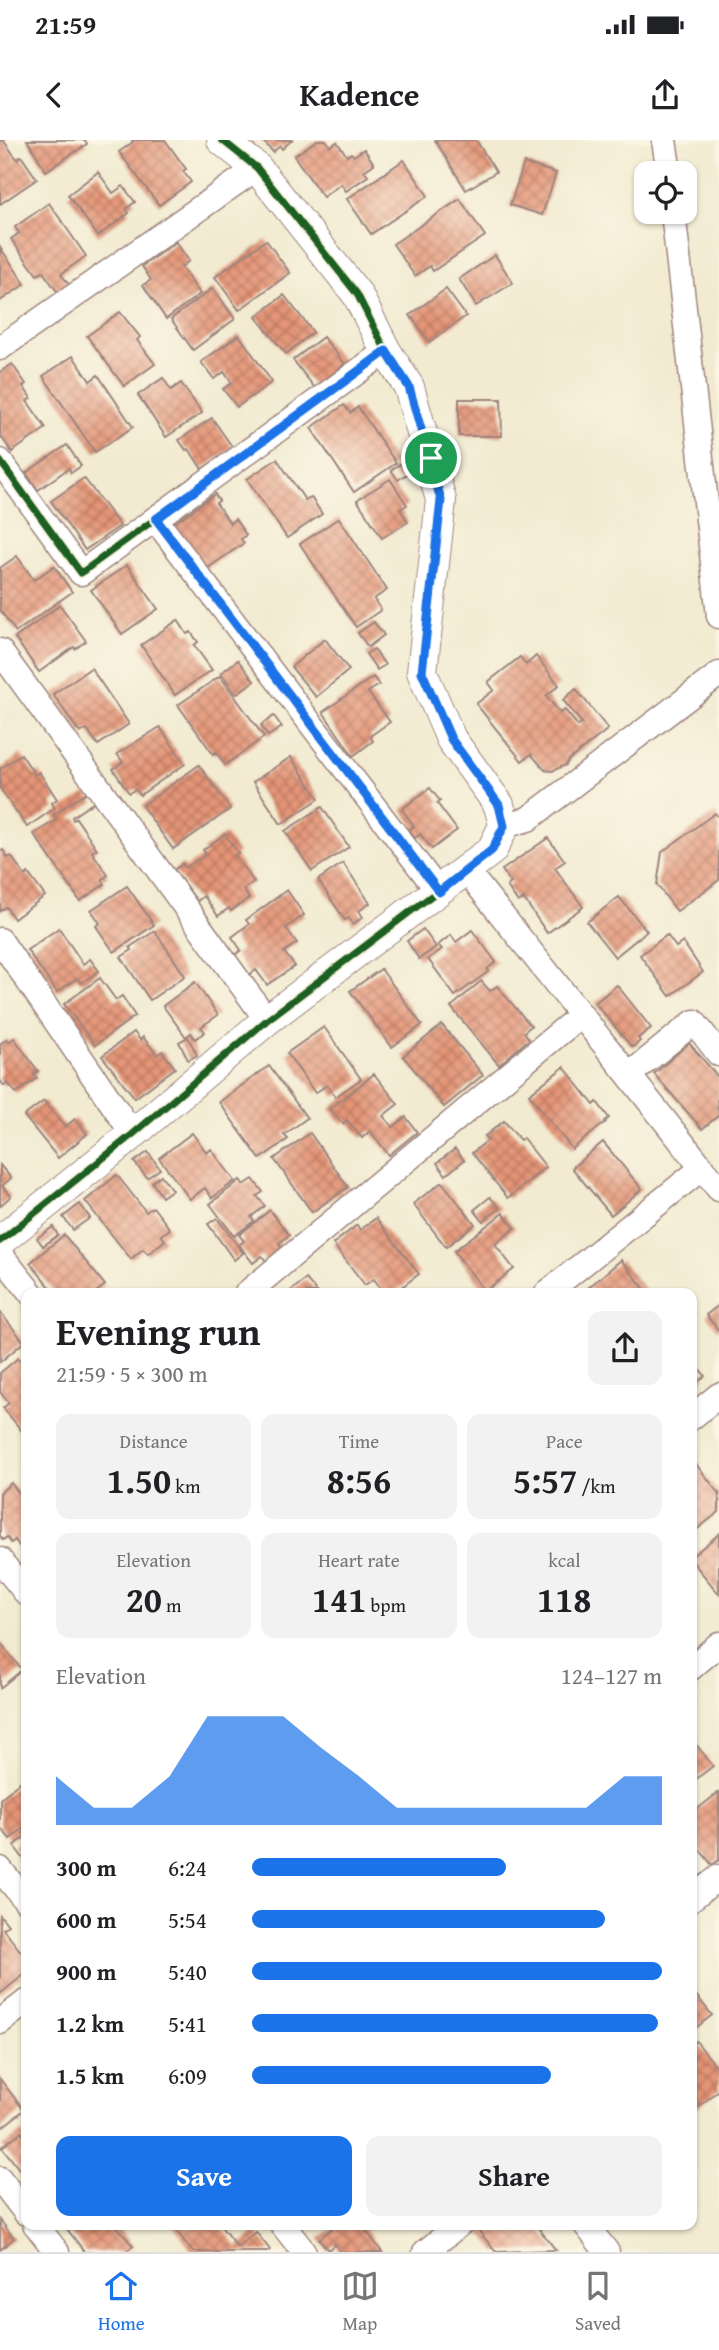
<!DOCTYPE html>
<html lang="en">
<head>
<meta charset="utf-8">
<style>
	:root { --surface:#fff; --page:#f2f2f2; --text:#202124; --muted:#757577; --line:#e0e0e0; --accent:#1a73e8 }
	body { margin:0; font-family:"Gentium Book Plus",serif; background:var(--page); color:var(--text); height:100vh; display:flex; flex-direction:column; font-size:26px; white-space:nowrap }
	* { box-sizing:border-box; margin:0 }
	p { font-size:23px; color:var(--muted) }
	.icon { flex:none; width:38px; height:38px; fill:none; stroke:currentColor; stroke-width:2; stroke-linecap:round; stroke-linejoin:round }
	.map { position:relative; flex:1; overflow:hidden }
	.side { position:absolute; left:21px; top:1148px; width:676px; height:942px; display:flex; flex-direction:column; background:var(--surface); border-radius:14px; box-shadow:0 2px 5px #0004 }
	.side>* { flex:none }
	.controls { position:absolute; left:634px; top:21px; display:grid; gap:14px }
	.controls a { display:grid; place-items:center; width:63px; height:63px; border-radius:14px; background:var(--surface); box-shadow:0 2px 5px #0004; font-size:35px }
	.pin { position:absolute; display:grid; place-items:center; width:60px; height:60px; color:#fff; margin:-30px; border:4px solid #fff; border-radius:50%; box-shadow:0 2px 7px #0007 }
	.round { display:grid; place-items:center; flex:none; width:74px; height:74px; border-radius:14px; background:var(--page) }
	.overview { display:flex; align-items:center; justify-content:space-between; height:119px; padding:0 35px }
	h1 { font-size:38px; font-weight:800; line-height:52px }
	.figures { display:grid; grid-template-columns:repeat(3,1fr); gap:10px; height:119px; padding:7px 35px }
	.figures div { display:grid; align-content:center; border-radius:14px; background:var(--page); text-align:center }
	.figures b { font-size:35px; font-weight:800 }
	.figures small { font-size:19px; font-weight:400 }
	.figures p { font-size:19px }
	.chart { height:196px; padding:14px 35px }
	.chart p { display:flex; justify-content:space-between }
	.chart svg { width:100%; height:126px; margin-top:7px; fill:var(--accent); opacity:.7 }
	.cta { display:flex; gap:14px; margin-top:auto; padding:14px 35px }
	.cta a { flex:1; height:80px; border-radius:14px; background:var(--accent); color:#fff; font-size:28px; font-weight:800; line-height:80px; text-align:center }
	.cta a+a { background:var(--page); color:var(--text) }
	ul { padding:0 35px; list-style:none; font-size:23px }
	li { display:grid; grid-template-columns:112px 84px 1fr; align-items:center; height:52px }
	li i { height:18px; border-radius:9px; background:var(--accent) }
	.status { display:flex; justify-content:space-between; align-items:center; height:49px; padding:0 35px; background:var(--surface); direction:ltr }
	.status svg { height:19px; fill:currentColor }
	header { display:flex; justify-content:space-between; align-items:center; height:91px; padding:0 35px; background:var(--surface); font-size:32px; font-weight:800 }
	.tab-bar { display:flex; justify-content:space-around; align-items:center; height:98px; border-top:2px solid var(--line); background:var(--surface); font-size:19px; color:var(--muted) }
	.tab-bar a { display:grid; justify-items:center; gap:4px }
	.tab-bar .active { color:var(--accent) }
	.map>svg:first-child { display:block }
</style>
</head>
<body>
<div class="status"><b>21:59</b><svg viewBox="0 0 49 12"><path d="M0 12V9h3v3zM5 12V6h3v6zM10 12V3h3v9zM15 12V0h3v12zM26 1h20v11H26zM47 4h2v5h-2z"/></svg></div>
<header><svg class="icon" aria-label="back" viewBox="0 0 24 24"><path d="M15 5l-7 7 7 7"/></svg>Kadence<svg class="icon" aria-label="share" viewBox="0 0 24 24"><path d="M12 15V3M7 8l5-5 5 5M5 13v7h14v-7"/></svg></header>
<div class="map">
<svg width="719" height="2112" viewBox="0 0 719 2112">
	<defs>
		<pattern id="building-cross-hatch" width="8" height="8" patternUnits="userSpaceOnUse" patternTransform="scale(1.75)"><rect width="8" height="8" fill="#e49577"/><path d="M0 0l8 8M0 8l8-8" fill="none" stroke="#bb7962"/></pattern>
	</defs>
	<rect width="100%" height="100%" fill="#fcf5e5"/>
	<filter id="ink" filterUnits="userSpaceOnUse"><feTurbulence type="fractalNoise" baseFrequency=".0143" numOctaves="2"/><feDisplacementMap in="SourceGraphic" scale="14" xChannelSelector="R" yChannelSelector="G"/><feConvolveMatrix kernelMatrix="1 2 1 2 8 2 1 2 1" color-interpolation-filters="sRGB"/></filter>
	<filter id="wash" filterUnits="userSpaceOnUse"><feTurbulence type="fractalNoise" baseFrequency=".00686" numOctaves="4" result="noise"/><feDisplacementMap in="SourceGraphic" scale="28" xChannelSelector="R" yChannelSelector="G"/><feGaussianBlur stdDeviation="1.57" result="paint"/><feColorMatrix in="noise" values="0 0 0 0 0 0 0 0 0 0 0 0 0 0 0 0 0 1.4 0 .05"/><feComposite in="paint" operator="in"/></filter>
	<g filter="url(#wash)">
		<rect width="100%" height="100%" fill="#f2ebd1"/>
		<g id="blocks">
			<!-- building -->
			<g fill="url(#building-cross-hatch)">
				<polygon points="0,0 3,0 17,19 21,16 37,39 0,64"/>
				<polygon points="27,0 85,0 87,4 46,31"/>
				<polygon points="132,0 165,0 186,29 183,31 191,42 159,65 119,12 133,2"/>
				<polygon points="262,0 292,0 282,9 280,6 273,12"/>
				<polygon points="317,0 326,0 330,6 337,2 347,16 351,13 354,16 364,9 374,24 364,31 368,36 346,51 341,44 323,57 294,16"/>
				<polygon points="435,0 476,0 496,32 466,50"/>
				<polygon points="404,20 428,56 371,94 347,59"/>
				<polygon points="524,23 556,33 542,75 510,65"/>
				<polygon points="98,32 113,53 123,46 135,62 126,69 129,73 98,96 68,55"/>
				<polygon points="460,59 485,96 433,131 430,126 415,136 393,104"/>
				<polygon points="49,63 86,116 61,134 70,146 59,154 43,132 37,135 11,99 19,93 15,87"/>
				<polygon points="266,100 290,133 239,170 215,137"/>
				<polygon points="176,102 189,121 181,127 200,154 166,179 143,145 151,140 142,126"/>
				<polygon points="0,107 25,144 0,161"/>
				<polygon points="495,115 513,143 476,166 459,139"/>
				<polygon points="213,148 235,179 193,210 171,179"/>
				<polygon points="446,149 466,176 429,202 410,175"/>
				<polygon points="284,155 313,192 286,214 256,177"/>
				<polygon points="120,172 140,197 137,200 155,224 124,246 87,196"/>
				<polygon points="239,195 272,242 237,267 223,249 232,243 224,232 214,239 201,222"/>
				<polygon points="323,197 345,224 315,248 293,220"/>
				<polygon points="73,216 90,241 98,235 133,287 95,312 43,236"/>
				<polygon points="12,224 26,244 23,246 31,258 27,261 46,288 12,312 0,295 0,232"/>
				<polygon points="163,238 171,250 181,243 202,273 166,297 138,255"/>
				<polygon points="459,259 501,259 502,296 459,296"/>
				<polygon points="344,265 350,273 358,267 396,323 354,352 311,288"/>
				<polygon points="212,278 233,308 202,329 189,309 186,310 179,300"/>
				<polygon points="67,305 81,326 71,333 69,328 38,350 26,333"/>
				<polygon points="277,319 305,360 311,357 322,374 287,398 247,339"/>
				<polygon points="406,320 413,330 398,340 391,330"/>
				<polygon points="84,338 120,386 85,410 51,361"/>
				<polygon points="390,339 407,365 400,369 408,382 382,398 357,360"/>
				<polygon points="215,354 219,361 216,363 230,383 235,379 246,395 241,399 244,403 205,430 173,384"/>
				<polygon points="339,378 387,450 374,459 381,470 356,487 300,404"/>
				<polygon points="17,416 34,440 54,426 72,452 16,492 0,470 0,428"/>
				<polygon points="127,425 158,469 122,494 91,450"/>
				<polygon points="60,465 86,501 75,509 74,507 39,532 15,498"/>
				<polygon points="178,480 187,494 191,492 198,502 194,505 212,530 175,555 141,505"/>
				<polygon points="374,482 384,495 368,507 358,493"/>
				<polygon points="325,499 349,530 316,557 291,527"/>
				<polygon points="374,509 385,525 377,530 366,514"/>
				<polygon points="536,516 559,545 546,556 560,573 565,570 578,586 582,583 563,560 576,549 608,589 569,620 566,625 552,631 545,630 531,614 522,621 476,564 494,550 488,542 520,517 526,525"/>
				<polygon points="238,520 254,541 236,554 221,533"/>
				<polygon points="91,528 129,584 98,605 87,589 80,593 53,554"/>
				<polygon points="220,536 264,597 225,625 216,612 213,614 178,565"/>
				<polygon points="373,537 379,545 368,552 390,582 370,596 373,601 353,616 323,572"/>
				<polygon points="274,576 282,587 268,596 261,585"/>
				<polygon points="160,587 185,624 140,655 136,649 129,653 113,629 123,622 117,614"/>
				<polygon points="21,614 35,635 39,632 57,659 52,663 55,668 27,687 0,648 0,629"/>
				<polygon points="291,617 319,659 281,684 253,642"/>
				<polygon points="199,625 230,669 173,709 142,666"/>
				<polygon points="430,648 440,661 437,663 457,690 432,709 420,694 415,698 409,690 414,686 402,669"/>
				<polygon points="87,652 94,662 72,677 73,680 76,678 97,709 92,712 108,735 102,740 105,744 80,761 34,694 56,680 53,675"/>
				<polygon points="322,667 349,707 312,731 285,691"/>
				<polygon points="715,673 719,678 719,740 677,771 657,745 662,712"/>
				<polygon points="225,694 238,713 235,715 254,742 243,749 249,758 231,771 229,768 218,776 204,756 197,761 174,730 182,724 185,728 206,714 203,710"/>
				<polygon points="548,698 565,721 555,728 583,767 547,793 524,759 518,762 507,746 511,743 502,730"/>
				<polygon points="3,710 8,718 11,716 25,736 28,733 45,756 14,779 6,767 0,771 0,712"/>
				<polygon points="343,723 370,763 359,771 363,777 353,784 349,778 345,780 318,740"/>
				<polygon points="127,746 154,785 114,812 96,786 100,783 91,770"/>
				<polygon points="287,750 304,775 286,788 297,803 284,812 295,826 267,845 256,830 249,835 235,815 241,810 232,797 249,784 246,780"/>
				<polygon points="619,757 647,791 615,817 587,782"/>
				<polygon points="59,788 83,824 90,819 99,831 81,843 77,838 57,852 27,810"/>
				<polygon points="423,789 436,807 419,819 407,801"/>
				<polygon points="472,790 496,822 487,829 489,831 455,856 428,819 442,809 438,805 451,795 456,802"/>
				<polygon points="155,791 185,836 150,860 121,817 132,810 130,807"/>
				<polygon points="667,795 676,807 683,802 703,832 670,856 640,815"/>
				<polygon points="381,829 422,885 392,907 350,851"/>
				<polygon points="100,838 116,860 122,856 135,876 95,905 64,864"/>
				<polygon points="481,841 490,851 497,846 531,886 524,892 529,899 499,925 451,867"/>
				<polygon points="195,842 218,875 201,887 205,892 195,899 191,893 186,897 163,866"/>
				<polygon points="617,845 651,888 638,898 640,901 633,907 630,905 595,863"/>
				<polygon points="442,885 483,935 444,967 403,916"/>
				<polygon points="324,887 361,939 335,957 327,945 315,953 287,913"/>
				<polygon points="134,892 140,900 143,897 157,915 162,911 175,928 135,958 102,916"/>
				<polygon points="188,897 197,915 188,920 179,902"/>
				<polygon points="14,898 38,931 34,934 37,938 16,953 8,943 4,946 0,940 0,904 7,899 9,902"/>
				<polygon points="689,903 719,938 719,958 717,960 719,975 702,989 654,934"/>
				<polygon points="269,926 307,978 284,995 288,999 260,1019 219,962"/>
				<polygon points="564,927 594,965 597,962 609,978 605,981 606,982 572,1009 529,954"/>
				<polygon points="374,934 398,964 383,976 393,987 406,977 417,992 389,1015 370,991 362,998 347,980 343,984 330,969"/>
				<polygon points="44,961 65,987 75,979 87,994 58,1018 24,976"/>
				<polygon points="504,981 520,1000 523,998 546,1027 508,1058 472,1013 488,1000 485,996"/>
				<polygon points="192,993 207,1013 211,1009 235,1041 212,1058 205,1048 190,1059 159,1018"/>
				<polygon points="310,993 348,1047 312,1072 274,1019"/>
				<polygon points="603,1002 642,1049 611,1075 572,1028"/>
				<polygon points="455,1009 464,1020 446,1035 437,1023"/>
				<polygon points="148,1012 160,1029 147,1038 134,1022"/>
				<polygon points="0,1025 11,1038 2,1046 11,1056 0,1066"/>
				<polygon points="117,1035 146,1072 153,1067 170,1089 161,1095 165,1100 148,1114 143,1109 131,1119 85,1061"/>
				<polygon points="161,1035 172,1050 162,1057 152,1042"/>
				<polygon points="253,1039 263,1052 257,1056 265,1066 251,1077 254,1081 234,1096 210,1064 240,1040 244,1045"/>
				<polygon points="442,1042 475,1084 446,1107 413,1064"/>
				<polygon points="490,1057 500,1068 483,1081 474,1070"/>
				<polygon points="80,1064 90,1078 73,1090 63,1077"/>
				<polygon points="270,1070 289,1095 279,1103 282,1109 266,1121 262,1116 253,1123 239,1105 244,1101 239,1095"/>
				<polygon points="503,1073 515,1088 495,1104 514,1129 485,1151 454,1111"/>
				<polygon points="217,1078 243,1113 234,1120 208,1084"/>
				<polygon points="376,1078 419,1134 394,1153 384,1153 374,1139 365,1145 333,1104 357,1085 360,1090"/>
				<polygon points="53,1087 58,1095 43,1106 37,1098"/>
				<polygon points="64,1095 105,1145 95,1153 55,1153 30,1123"/>
				<polygon points="621,1120 648,1153 594,1153 589,1147"/>
				<polygon points="306,1139 318,1153 288,1153"/>
				<polygon points="719,1165 719,1191 706,1175"/>
				<polygon points="0,1172 24,1202 0,1222"/>
				<polygon points="691,1217 705,1236 691,1247"/>
				<polygon points="18,1218 26,1229 26,1296 3,1268 9,1263 0,1252 0,1233"/>
				<polygon points="691,1318 719,1353 719,1372 691,1394"/>
				<polygon points="11,1343 26,1362 26,1402 20,1407 15,1400 11,1403 7,1397 3,1400 0,1396 0,1353"/>
				<polygon points="719,1394 719,1454 691,1420 691,1417"/>
				<polygon points="0,1502 22,1530 0,1548"/>
				<polygon points="691,1598 713,1626 691,1643"/>
				<polygon points="26,1637 26,1686 10,1699 0,1687 0,1659"/>
				<polygon points="719,1652 719,1720 712,1725 691,1699 691,1674"/>
				<polygon points="26,1690 26,1722 14,1706 26,1696 23,1693"/>
				<polygon points="0,1775 8,1785 3,1789 26,1818 26,1833 0,1854"/>
				<polygon points="691,1849 712,1875 691,1892"/>
				<polygon points="696,1901 719,1930 719,1950 691,1973 691,1905"/>
				<polygon points="0,1939 24,1970 0,1989"/>
				<polygon points="21,1992 26,1998 26,2038 2,2007"/>
				<polygon points="0,2080 14,2098 0,2110"/>
				<polygon points="63,2084 115,2084 133,2106 125,2112 85,2112"/>
				<polygon points="178,2084 219,2084 237,2107 256,2092 270,2110 267,2112 193,2112 174,2088"/>
				<polygon points="338,2084 361,2084 382,2112 340,2112 335,2104 328,2110 319,2099"/>
				<polygon points="486,2084 535,2084 556,2110 496,2112 478,2090"/>
			</g>
		</g>
	</g>
	<g filter="url(#ink)">
		<use href="#blocks" fill-opacity="0" stroke="#9e857e" stroke-width="2"/>
		<g fill="none" stroke-linecap="round" stroke-linejoin="round">
			<!-- minor casing -->
			<g stroke="#9e857e" stroke-width="27">
				<g id="minor">
					<polyline points="664,0 669,33"/>
					<polyline points="673,72 719,476"/>
					<polyline points="0,208 257,28"/>
					<polyline points="0,321 81,433 386,211"/>
					<polyline points="155,379 439,752"/>
					<polyline points="0,511 267,880"/>
					<polyline points="504,686 528,679 719,534"/>
					<polyline points="466,730 719,1049"/>
					<polyline points="0,800 133,994"/>
					<polyline points="629,935 694,882 719,914"/>
					<polyline points="0,1114 31,1153"/>
					<polyline points="247,1153 581,875"/>
					<polyline points="547,1153 702,1028"/>
					<polyline points="691,1278 719,1255"/>
					<polyline points="0,1420 26,1453"/>
					<polyline points="691,1528 719,1504"/>
					<polyline points="0,1729 26,1761"/>
					<polyline points="691,1759 719,1737"/>
					<polyline points="0,1882 26,1862"/>
					<polyline points="0,2039 26,2073"/>
					<polyline points="35,2084 57,2112"/>
					<polyline points="282,2084 304,2112"/>
					<polyline points="585,2084 607,2112"/>
					<polyline points="425,2112 460,2084"/>
				</g>
			</g>
			<!-- tertiary casing -->
			<g stroke="#9e857e" stroke-width="32">
				<polyline id="tertiary" points="0,1101 133,994 267,880 492,710 504,686 499,665 451,599 422,532 441,360 409,247 386,211 357,154 257,28 222,0"/>
			</g>
			<!-- minor -->
			<use href="#minor" stroke="#fff" stroke-width="24"/>
			<!-- tertiary -->
			<use href="#tertiary" stroke="#fff" stroke-width="30"/>
			<!-- cycleway casing -->
			<g stroke="#fcf5e5" stroke-width="11">
				<g id="cycleway">
					<polyline points="0,321 81,433 386,211"/>
					<polyline points="0,1101 133,994 267,880 492,710 504,686 499,665 451,599 422,532 441,360 409,247 386,211 357,154 257,28 222,0"/>
				</g>
			</g>
			<!-- cycleway -->
			<use href="#cycleway" stroke="#1b5e20" stroke-width="7"/>
		</g>
	</g>
	<g fill="none" stroke-linecap="round" stroke-linejoin="round" filter="url(#ink)">
		<!-- route casing -->
		<g stroke="#fff" stroke-width="14">
			<polygon id="route" points="386,211 409,247 441,360 422,532 451,599 499,665 504,686 492,710 439,752 156,379"/>
		</g>
		<!-- route -->
		<use href="#route" stroke="#1a73e8" stroke-width="9"/>
	</g>
</svg>
<div class="controls">
<a><svg class="icon" aria-label="locate" viewBox="0 0 24 24"><circle cx="12" cy="12" r="6"/><path d="M12 2v4M12 18v4M2 12h4M18 12h4"/></svg></a>
</div>
<div class="pin" style="left:431px;top:318px;background:#1e9e55"><svg class="icon" aria-label="arrive" viewBox="0 0 24 24"><path d="M6 21V4h12l-3 4 3 4H6"/></svg></div>
<section class="side">
<div class="overview"><div><h1>Evening run</h1><p>21:59 · 5 × 300 m</p></div><a class="round"><svg class="icon" aria-label="share" viewBox="0 0 24 24"><path d="M12 15V3M7 8l5-5 5 5M5 13v7h14v-7"/></svg></a></div>
<div class="figures">
<div><p>Distance</p><b>1.50<small> km</small></b></div>
<div><p>Time</p><b>8:56</b></div>
<div><p>Pace</p><b>5:57<small> /km</small></b></div>
</div>
<div class="figures">
<div><p>Elevation</p><b>20<small> m</small></b></div>
<div><p>Heart rate</p><b>141<small> bpm</small></b></div>
<div><p>kcal</p><b>118</b></div>
</div>
<div class="chart"><p><span>Elevation</span>124–127 m</p>
<svg viewBox="0 0 160 44" preserveAspectRatio="none"><path d="M0 44V27L10 38L20 38L30 27L40 6L50 6L60 6L70 17L80 27L90 38L100 38L110 38L120 38L130 38L140 38L150 27L160 27V44z"/></svg>
</div>
<ul>
<li><b>300 m</b>6:24<i style="width:62%"></i></li>
<li><b>600 m</b>5:54<i style="width:86%"></i></li>
<li><b>900 m</b>5:40<i style="width:100%"></i></li>
<li><b>1.2 km</b>5:41<i style="width:99%"></i></li>
<li><b>1.5 km</b>6:09<i style="width:73%"></i></li>
</ul>
<div class="cta"><a>Save</a><a>Share</a></div>
</section>
</div>
<nav class="tab-bar">
<a class="active"><svg class="icon" aria-label="home" viewBox="0 0 24 24"><path d="M3 11l9-7 9 7M6 9v11h12V9"/></svg>Home</a>
<a><svg class="icon" aria-label="map" viewBox="0 0 24 24"><path d="M3 6l6-2 6 2 6-2v14l-6 2-6-2-6 2zM9 4v14M15 6v14"/></svg>Map</a>
<a><svg class="icon" aria-label="saved" viewBox="0 0 24 24"><path d="M7 4h10v16l-5-4-5 4z"/></svg>Saved</a>
</nav>
</body>
</html>
